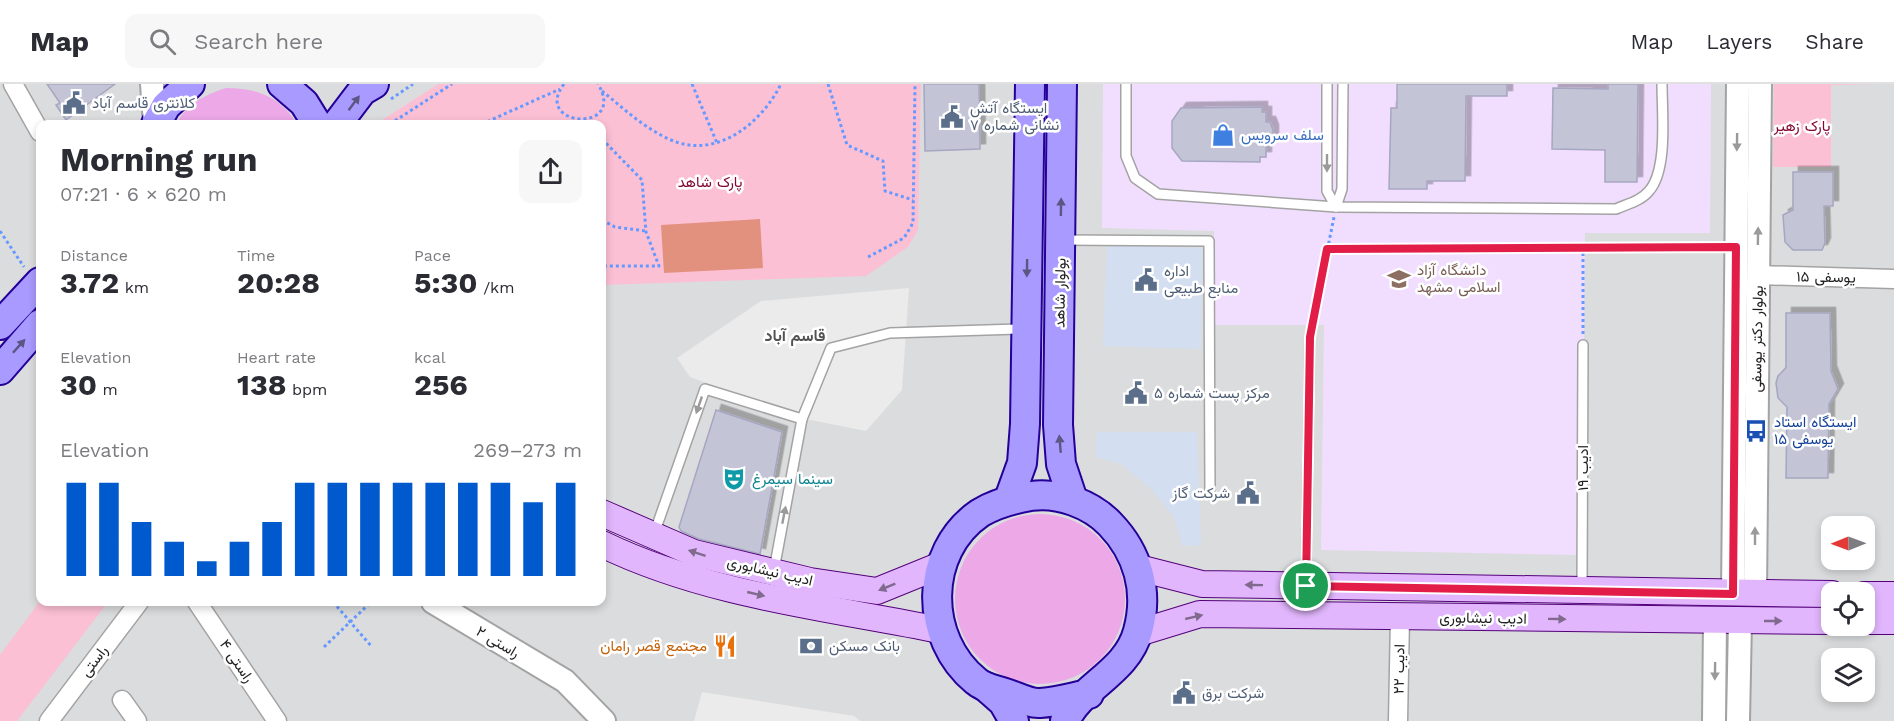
<!DOCTYPE html>
<html lang="en">
<head>
<meta charset="utf-8">
<style>
	:root { --surface:#fff; --page:#f7f7f7; --text:#2b2b33; --muted:#7c7c81; --line:#e1e1e2; --accent:#0059cd }
	body { margin:0; font-family:"Work Sans",Vazirmatn,sans-serif; background:var(--page); color:var(--text); height:100vh; display:flex; flex-direction:column; font-size:22px; white-space:nowrap }
	* { box-sizing:border-box; margin:0 }
	p { font-size:20px; color:var(--muted) }
	.icon { flex:none; width:33px; height:33px; fill:none; stroke:currentColor; stroke-width:2; stroke-linecap:round; stroke-linejoin:round }
	.map { position:relative; flex:1; overflow:hidden }
	.drawer { position:absolute; left:36px; top:36px; width:570px; height:486px; display:flex; flex-direction:column; background:var(--surface); border-radius:12px; box-shadow:0 3px 9px #0003 }
	.drawer>* { flex:none }
	.needle { width:39px; rotate:269deg }
	.controls { position:absolute; left:1821px; top:432px; display:grid; gap:12px }
	.controls a { display:grid; place-items:center; width:54px; height:54px; border-radius:12px; background:var(--surface); box-shadow:0 3px 9px #0003; font-size:30px }
	.pin { position:absolute; display:grid; place-items:center; width:51px; height:51px; color:#fff; margin:-26px; border:3px solid #fff; border-radius:50%; box-shadow:0 2px 6px #0007 }
	.round { display:grid; place-items:center; flex:none; width:63px; height:63px; border-radius:12px; background:var(--page) }
	.head { display:flex; align-items:center; justify-content:space-between; height:102px; padding:0 24px }
	h1 { font-size:33px; font-weight:700; line-height:45px }
	.stats { display:grid; grid-template-columns:repeat(3,1fr); gap:9px; height:102px; padding:6px 24px }
	.stats div { display:grid; align-content:center }
	.stats b { font-size:30px; font-weight:700 }
	.stats small { font-size:16px; font-weight:400 }
	.stats p { font-size:16px }
	.chart { height:168px; padding:12px 24px }
	.chart p { display:flex; justify-content:space-between }
	.chart svg { width:100%; height:108px; margin-top:6px; stroke:var(--accent); stroke-width:6 }
	header { display:flex; align-items:center; gap:36px; box-sizing:border-box; height:84px; padding:0 30px; background:var(--surface); border-bottom:2px solid var(--line) }
	header strong { font-size:28px }
	nav { display:flex; gap:33px; margin-inline-start:auto; font-size:21px }
	.search { width:420px; height:54px; background:var(--page); display:flex; align-items:center; gap:15px; box-sizing:border-box; padding:0 21px; border-radius:12px; color:var(--muted); font-size:22px }
	.map>svg:first-child { display:block }
</style>
</head>
<body>
<header>
<strong>Map</strong>
<div class="search"><svg class="icon" aria-label="search" viewBox="0 0 24 24"><circle cx="10" cy="10" r="6"/><path d="M15 15l6 6"/></svg>Search here</div>
<nav><a>Map</a><a>Layers</a><a>Share</a></nav>
</header>
<div class="map">
<svg width="1894" height="637" viewBox="0 0 1894 637">
	<defs>
		<filter id="shadow"><feDropShadow dx="5.5" dy="-5.5" stdDeviation="0" flood-color="#0004"/></filter>
	</defs>
	<rect width="100%" height="100%" fill="#e7e4f0"/>
	<!-- residential -->
	<path fill="#dbdcdd" fill-rule="evenodd" d="M0,0h1894v637h-1894zM40,40h562v478h-562zM1832,442h32v34h-32zM1832,508h32v34h-32zM1832,574h32v34h-32z"/>
	<!-- commercial -->
	<g fill="#d3dff1">
		<polygon points="1107,161 1202,164 1201,265 1103,262"/>
		<polygon points="1097,348 1197,348 1201,461 1182,462 1174,433 1150,404 1121,380 1096,373"/>
	</g>
	<!-- education -->
	<polygon fill="#f1deff" points="1103,0 1711,0 1710,149 1585,149 1582,471 1321,466 1324,241 1215,241 1214,147 1102,144"/>
	<!-- grass -->
	<g fill="#eca8e7">
		<path d="M226,4c31,0 55,9 71,36h-121c11,-20 28,-29 50,-36z"/>
		<circle cx="1040" cy="515" r="85"/>
	</g>
	<!-- park -->
	<g fill="#fcc0d5">
		<polygon points="438,0 921,0 918,146 908,163 866,192 602,201 602,40 376,40"/>
		<polygon points="1774,0 1877,0 1831,1 1831,83 1773,83"/>
		<polygon points="40,517 108,518 17,637 0,637 0,571"/>
	</g>
	<!-- pitch -->
	<polygon fill="#e2917f" points="760,135 763,184 664,189 661,141"/>
	<!-- parking -->
	<g fill="#ebebeb">
		<polygon points="909,204 902,306 866,347 801,334 690,293 677,274 761,217"/>
		<polygon points="702,608 854,632 860,637 694,637"/>
	</g>
	<!-- building -->
	<g fill="#c4c4d7" stroke="#a6a6c2" stroke-width="1.5" filter="url(#shadow)">
		<polygon points="47,0 115,0 66,36 56,21 60,19"/>
		<polygon points="924,0 979,0 980,65 925,67"/>
		<polygon points="1397,0 1507,0 1507,12 1466,12 1465,97 1427,97 1427,105 1389,105 1391,24 1397,24"/>
		<polygon points="1608,0 1638,0 1637,98 1605,98 1605,66 1552,65 1553,4 1608,5"/>
		<polygon points="1262,23 1262,28 1266,28 1266,38 1270,38 1273,46 1273,55 1270,62 1266,62 1266,73 1260,73 1260,78 1182,77 1172,64 1172,37 1181,24"/>
		<polygon points="1793,88 1833,88 1833,122 1824,122 1825,159 1822,166 1793,166 1785,158 1783,131 1793,126"/>
		<polygon points="1786,229 1830,229 1831,287 1838,305 1829,320 1828,394 1786,394 1787,323 1778,314 1776,299 1778,292 1786,284"/>
		<polygon points="716,326 782,348 760,470 699,455 681,447 679,443"/>
	</g>
	<g fill="none" stroke-linecap="round" stroke-linejoin="round">
		<!-- service casing -->
		<g stroke="#a3a3a3" stroke-width="12">
			<g id="service">
				<path d="M1126,0v72l9,22 23,16 178,13 280,2c11,-5 25,-8 33,-18 19,-21 13,-79 13,-107"/>
				<polyline points="1327,0 1327,107 1336,123"/>
				<polyline points="1336,123 1342,105 1343,0"/>
				<polyline points="1063,156 1209,157 1210,411"/>
				<polyline points="802,335 831,264 890,249 1022,245"/>
				<polyline points="654,450 705,305 802,335 774,486"/>
				<polyline points="1306,500 1310,253"/>
				<polyline points="1582,505 1583,261"/>
			</g>
		</g>
		<!-- minor casing -->
		<g stroke="#a3a3a3" stroke-width="21">
			<g id="minor">
				<polyline points="13,0 40,48"/>
				<polyline points="1758,191 1894,195"/>
				<polyline points="197,518 277,637"/>
				<polyline points="122,616 137,637"/>
				<polyline points="49,637 139,518"/>
				<polyline points="1398,637 1400,533"/>
			</g>
		</g>
		<!-- tertiary casing -->
		<g stroke="#a3a3a3" stroke-width="26">
			<g id="tertiary">
				<polyline points="152,0 155,40"/>
				<polyline points="1733,510 1738,0"/>
				<polyline points="1755,510 1760,0"/>
				<polyline points="433,518 565,597 604,637"/>
				<polyline points="1714,637 1715,537"/>
				<polyline points="1738,637 1740,537"/>
			</g>
		</g>
		<!-- secondary casing -->
		<g stroke="#53007b" stroke-width="28">
			<g id="secondary">
				<polyline points="602,429 694,469 810,497 877,507 941,481"/>
				<path d="M602,460c105,51 224,63 338,86"/>
				<polyline points="1139,484 1202,500 1832,510"/>
				<polyline points="1864,511 1894,511"/>
				<polyline points="1864,537 1894,537"/>
				<polyline points="1138,549 1200,530 1832,537"/>
			</g>
		</g>
		<!-- primary casing -->
		<g stroke="#240099" stroke-width="32">
			<g id="primary">
				<polyline points="282,0 304,19 317,40"/>
				<polyline points="1062,0 1058,341 1061,380 1073,416"/>
				<polyline points="156,40 166,22 190,0"/>
				<polyline points="337,40 362,7 374,0"/>
				<polyline points="0,241 40,198"/>
				<polyline points="0,286 40,240"/>
				<polyline points="1009,415 1022,379 1025,340 1030,0"/>
				<polyline points="986,603 1003,618 1014,637"/>
				<path d="M1065,637c16,-35 62,-48 73,-90 11,-40 0,-78 -28,-107 -19,-20 -52,-32 -79,-28 -18,3 -35,7 -51,17 -57,39 -56,126 -4,168 8,7 20,9 29,12 11,3 25,11 35,10 16,-1 33,-6 49,-9"/>
			</g>
		</g>
		<!-- path -->
		<g stroke="#69f" stroke-width="3" stroke-dasharray="3 3" stroke-linecap="butt">
			<path d="M564,0c-33,43 64,50 34,0"/>
			<polyline points="692,0 717,59"/>
			<polyline points="828,0 847,61 883,77 885,107 913,116"/>
			<path d="M602,7c21,17 42,37 67,48 46,22 92,-15 112,-55"/>
			<polyline points="391,15 413,0"/>
			<polyline points="390,40 452,0"/>
			<polyline points="482,40 560,5"/>
			<polyline points="602,55 642,96 646,148 659,182 602,182"/>
			<polyline points="602,136 615,143 646,147"/>
			<polyline points="0,147 24,183"/>
			<polyline points="1327,165 1719,163"/>
			<polyline points="868,173 904,154 913,139 915,0"/>
			<polyline points="1312,242 1334,133"/>
			<polyline points="1583,250 1583,163"/>
			<polyline points="333,518 372,563"/>
			<polyline points="324,563 371,518"/>
		</g>
		<!-- service -->
		<use href="#service" stroke="#fff" stroke-width="9"/>
		<!-- minor -->
		<use href="#minor" stroke="#fff" stroke-width="18"/>
		<!-- tertiary -->
		<use href="#tertiary" stroke="#fff" stroke-width="22"/>
		<!-- secondary -->
		<use href="#secondary" stroke="#e1b6fc" stroke-width="26"/>
		<!-- primary -->
		<use href="#primary" stroke="#a89aff" stroke-width="28"/>
	</g>
	<!-- one-way arrows -->
	<defs><path id="oneway-solid" d="M-6-.8H1V-3.2L6.5 0L1 3.2V.8H-6Z" transform="scale(1.5)"/></defs>
	<g fill="#5d5684">
		<use href="#oneway-solid" transform="translate(354 19) rotate(-53)"/>
		<use href="#oneway-solid" transform="translate(1061 123) rotate(-89)"/>
		<use href="#oneway-solid" transform="translate(1027 184) rotate(91)"/>
		<use href="#oneway-solid" transform="translate(19 262) rotate(-48)"/>
		<use href="#oneway-solid" transform="translate(1060 360) rotate(-95)"/>
	</g>
	<g fill="#9a9a9a">
		<use href="#oneway-solid" transform="translate(1737 58) rotate(91)"/>
		<use href="#oneway-solid" transform="translate(1327 79) rotate(90)"/>
		<use href="#oneway-solid" transform="translate(1758 152) rotate(-89)"/>
		<use href="#oneway-solid" transform="translate(699 321) rotate(109)"/>
		<use href="#oneway-solid" transform="translate(784 431) rotate(-79)"/>
		<use href="#oneway-solid" transform="translate(1755 452) rotate(-90)"/>
		<use href="#oneway-solid" transform="translate(1715 587) rotate(91)"/>
	</g>
	<g fill="#806a8e">
		<use href="#oneway-solid" transform="translate(697 469) rotate(-162)"/>
		<use href="#oneway-solid" transform="translate(1254 501) rotate(-179)"/>
		<use href="#oneway-solid" transform="translate(887 503) rotate(158)"/>
		<use href="#oneway-solid" transform="translate(756 510) rotate(13)"/>
		<use href="#oneway-solid" transform="translate(1194 533) rotate(-13)"/>
		<use href="#oneway-solid" transform="translate(1557 535) rotate(1)"/>
		<use href="#oneway-solid" transform="translate(1773 537)"/>
	</g>
	<g fill="none" stroke-linecap="round" stroke-linejoin="round">
		<!-- route casing -->
		<g stroke="#fff" stroke-width="12">
			<polygon id="route" points="1736,163 1733,510 1306,502 1310,253 1327,165"/>
		</g>
		<!-- route -->
		<use href="#route" stroke="#e11d48" stroke-width="8"/>
	</g>
	<!-- icons -->
	<defs>
		<g id="civic-bare" transform="scale(1.8)"><path d="M-.6-6.5H3V-4.5H.6V-3L4-1V1h2V6H-6V1h2V-1L-.6-3ZM-1.2 2.5V6h2.4V2.5Z" fill="#5c6f8a" stroke="#fff" stroke-width="2.5" paint-order="stroke"/></g>
		<g id="shop-bare" transform="scale(1.8)"><path d="M-5-2.5h2.3a2.7 3.5 0 0 1 5.4 0H5L5.5 6h-11ZM-1.5-2.5h3a1.5 2.3 0 0 0-3 0Z" fill="#3f7fe0" stroke="#fff" stroke-width="2.5" paint-order="stroke"/></g>
		<g id="university-bare" transform="scale(1.8)"><path d="M0-5L7-2L0 1L-7-2ZM-4 1L0 2.5L4 1V4Q0 6-4 4Z" fill="#8d6e63" stroke="#fff" stroke-width="2.5" paint-order="stroke"/></g>
		<g id="bus-bare" transform="scale(1.8)"><path d="M-5-6H5V4H4V6H2V4H-2V6H-4V4H-5ZM-3.5-4V0h7V-4ZM-3.5 1.2v1.5H-2V1.2ZM2 1.2v1.5H3.5V1.2Z" fill="#1a4fb4" stroke="#fff" stroke-width="2.5" paint-order="stroke"/></g>
		<g id="theatre-bare" transform="scale(1.8)"><path d="M-5-5.5Q0-4 5-5.5V0Q5 5 0 6Q-5 5-5 0ZM-3.3-2.5H-1v1.5H-3.3ZM1-2.5H3.3v1.5H1ZM-2.8 1Q0 5.5 2.8 1Z" fill="#0f9aa8" stroke="#fff" stroke-width="2.5" paint-order="stroke"/></g>
		<g id="restaurant-bare" transform="scale(1.8)"><path d="M-5-6h1v4h1v-4h1v4h1v-4h1v5L-1.5 .5V6h-2V.5L-5-1ZM5-6V6H3V1.5H1.5Q1.5-4 5-6Z" fill="#e8710a" stroke="#fff" stroke-width="2.5" paint-order="stroke"/></g>
		<g id="bank-bare" transform="scale(1.8)"><path d="M-6-4H6V4H-6ZM0-2.3a2.3 2.3 0 1 0 0 4.6a2.3 2.3 0 1 0 0-4.6Z" fill="#5c6f8a" stroke="#fff" stroke-width="2.5" paint-order="stroke"/></g>
	</defs>
	<g fill-rule="evenodd">
		<use href="#civic-bare" x="74" y="19"/>
		<use href="#civic-bare" x="952" y="33"/>
		<use href="#shop-bare" x="1223" y="51"/>
		<use href="#university-bare" x="1399" y="195"/>
		<use href="#civic-bare" x="1146" y="196"/>
		<use href="#civic-bare" x="1136" y="309"/>
		<use href="#bus-bare" x="1756" y="347"/>
		<use href="#theatre-bare" x="734" y="395"/>
		<use href="#civic-bare" x="1248" y="409"/>
		<use href="#restaurant-bare" x="725" y="562"/>
		<use href="#bank-bare" x="811" y="562"/>
		<use href="#civic-bare" x="1184" y="609"/>
	</g>
	<g text-anchor="middle" dominant-baseline="central" stroke-width="5" stroke-linejoin="round" paint-order="stroke">
		<!-- service labels -->
		<g font-size="15" fill="#4e5e75" stroke="#fff" text-anchor="start">
			<text x="92" y="19">کلانتری قاسم آباد</text>
			<text x="970" y="24">ایستگاه آتش<tspan x="970" dy="17">نشانی شماره ۷</tspan></text>
			<text x="1164" y="187">اداره<tspan x="1164" dy="17">منابع طبیعی</tspan></text>
			<text x="1154" y="309">مرکز پست شماره ۵</text>
			<text x="1230" y="409" text-anchor="end">شرکت گاز</text>
			<text x="829" y="562">بانک مسکن</text>
			<text x="1202" y="609">شرکت برق</text>
		</g>
		<!-- park labels -->
		<g font-size="15" fill="#820732" stroke="#fff">
			<text x="1802" y="42">پارک زهیر</text>
			<text x="710" y="98">پارک شاهد</text>
		</g>
		<!-- shop labels -->
		<g font-size="15" fill="#366cbe" stroke="#fff" text-anchor="start">
			<text x="1241" y="51">سلف سرویس</text>
		</g>
		<!-- education labels -->
		<g font-size="15" fill="#785e54" stroke="#fff" text-anchor="start">
			<text x="1417" y="186">دانشگاه آزاد<tspan x="1417" dy="17">اسلامی مشهد</tspan></text>
		</g>
		<!-- street labels -->
		<g font-size="15" fill="#1f1f1f" stroke="#fff">
			<text transform="translate(1826 193) rotate(1)">یوسفی ۱۵</text>
			<text transform="translate(1060 209) rotate(-89)">بولوار شاهد</text>
			<text transform="translate(1757 255) rotate(-89)">بولوار دکتر یوسفی</text>
			<text transform="translate(1583 384) rotate(-90)">ادیب ۱۹</text>
			<text transform="translate(770 487) rotate(13)">ادیب نیشابوری</text>
			<text transform="translate(1483 534) rotate(1)">ادیب نیشابوری</text>
			<text transform="translate(498 558) rotate(31)">راستی ۲</text>
			<text transform="translate(94 577) rotate(-53)">راستی</text>
			<text transform="translate(237 577) rotate(56)">راستی ۴</text>
			<text transform="translate(1399 585) rotate(-89)">ادیب ۲۲</text>
		</g>
		<!-- transit labels -->
		<g font-size="15" fill="#164399" stroke="#fff" text-anchor="start">
			<text x="1774" y="338">ایستگاه استاد<tspan x="1774" dy="17">یوسفی ۱۵</tspan></text>
		</g>
		<!-- culture labels -->
		<g font-size="15" fill="#0d838f" stroke="#fff" text-anchor="start">
			<text x="752" y="395">سینما سیمرغ</text>
		</g>
		<!-- food labels -->
		<g font-size="15" fill="#c56008" stroke="#fff" text-anchor="end">
			<text x="707" y="562">مجتمع قصر رامان</text>
		</g>
		<!-- neighbourhood labels -->
		<g font-size="16" font-weight="bold" fill="#525252" stroke="#fff">
			<text x="795" y="251">قاسم آباد</text>
		</g>
	</g>
</svg>
<div class="controls">
<a><svg class="needle" viewBox="-14 -14 28 28"><path d="M0-13l5 13h-10z" fill="#e53935"/><path d="M0 13l5-13h-10z" fill="#7c7c81"/></svg></a>
<a><svg class="icon" aria-label="locate" viewBox="0 0 24 24"><circle cx="12" cy="12" r="6"/><path d="M12 2v4M12 18v4M2 12h4M18 12h4"/></svg></a>
<a><svg class="icon" aria-label="layers" viewBox="0 0 24 24"><path d="M12 4l9 5-9 5-9-5zM3 14l9 5 9-5"/></svg></a>
</div>
<div class="pin" style="left:1306px;top:502px;background:#1e9e55"><svg class="icon" aria-label="arrive" viewBox="0 0 24 24"><path d="M6 21V4h12l-3 4 3 4H6"/></svg></div>
<section class="drawer">
<div class="head"><div><h1>Morning run</h1><p>07:21 · 6 × 620 m</p></div><a class="round"><svg class="icon" aria-label="share" viewBox="0 0 24 24"><path d="M12 15V3M7 8l5-5 5 5M5 13v7h14v-7"/></svg></a></div>
<div class="stats">
<div><p>Distance</p><b>3.72<small> km</small></b></div>
<div><p>Time</p><b>20:28</b></div>
<div><p>Pace</p><b>5:30<small> /km</small></b></div>
</div>
<div class="stats">
<div><p>Elevation</p><b>30<small> m</small></b></div>
<div><p>Heart rate</p><b>138<small> bpm</small></b></div>
<div><p>kcal</p><b>256</b></div>
</div>
<div class="chart"><p><span>Elevation</span>269–273 m</p>
<svg viewBox="0 0 160 44" preserveAspectRatio="none"><path d="M5 44V6M15 44V6M25 44V22M35 44V30M45 44V38M55 44V30M65 44V22M75 44V6M85 44V6M95 44V6M105 44V6M115 44V6M125 44V6M135 44V6M145 44V14M155 44V6"/></svg>
</div>
</section>
</div>
</body>
</html>
